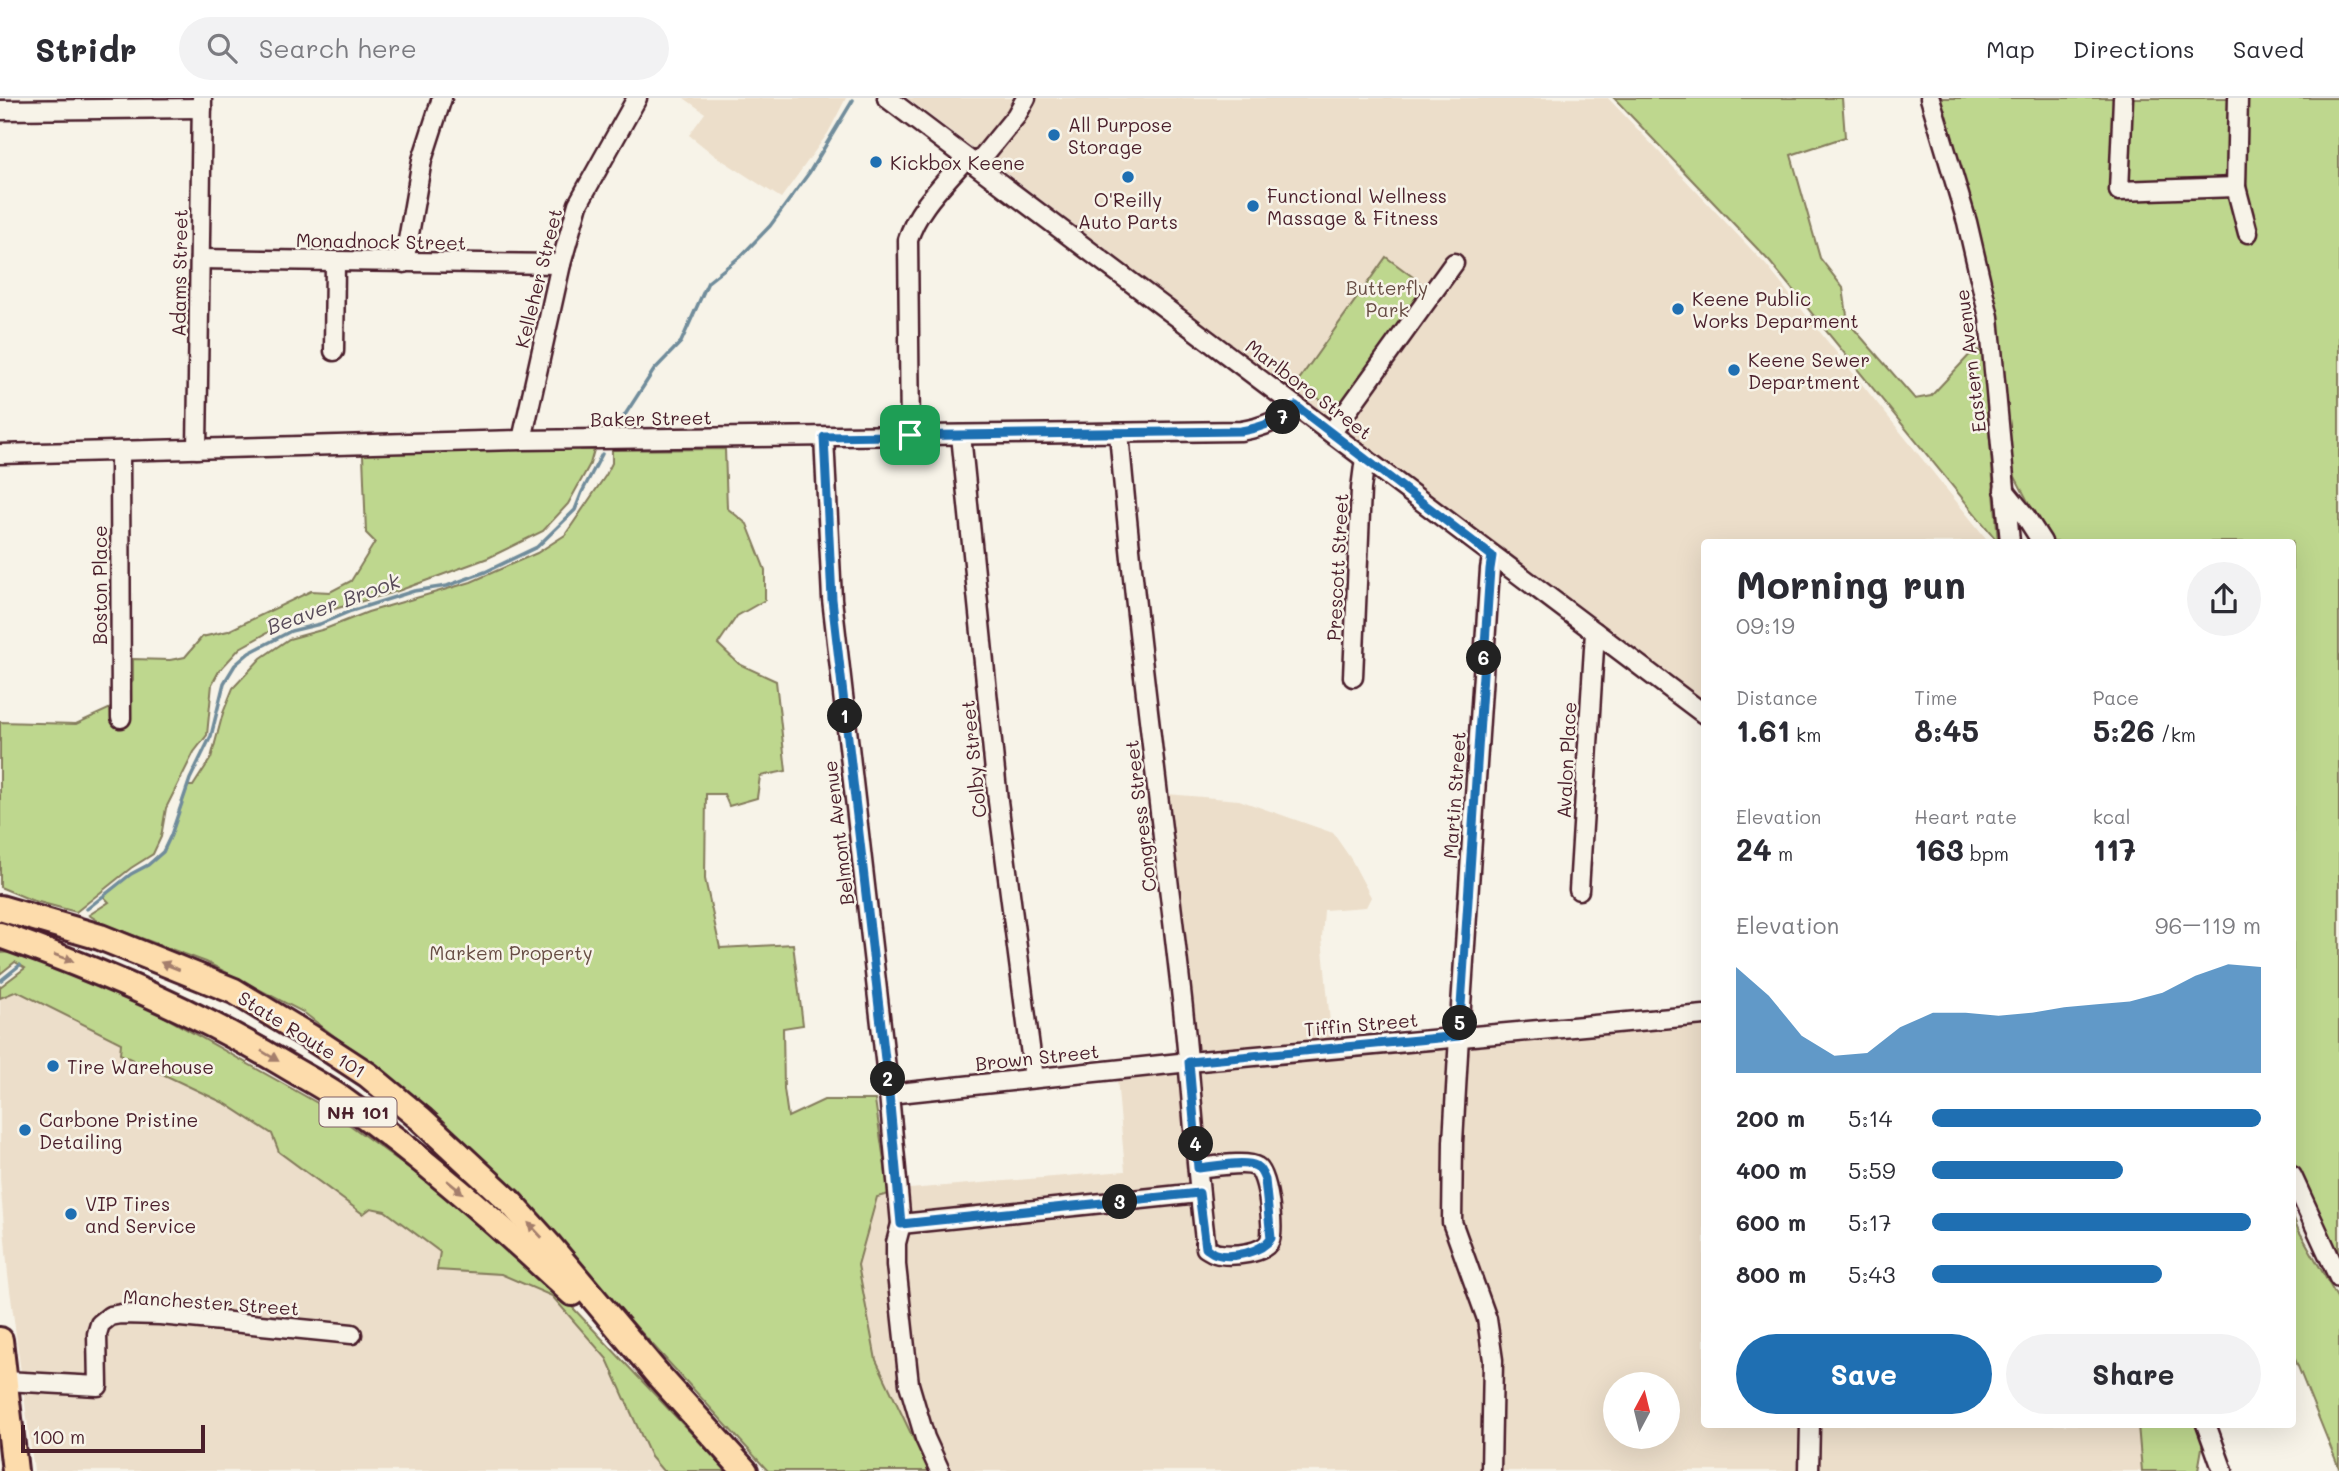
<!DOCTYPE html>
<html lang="en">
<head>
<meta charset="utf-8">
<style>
	:root { --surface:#fff; --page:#f2f2f3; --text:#2b2b33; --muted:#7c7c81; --line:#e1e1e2; --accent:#1f6fb2 }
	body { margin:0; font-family:Mali,sans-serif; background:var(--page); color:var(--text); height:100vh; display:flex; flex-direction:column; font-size:26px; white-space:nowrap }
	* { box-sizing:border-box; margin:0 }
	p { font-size:23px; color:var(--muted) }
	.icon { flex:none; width:38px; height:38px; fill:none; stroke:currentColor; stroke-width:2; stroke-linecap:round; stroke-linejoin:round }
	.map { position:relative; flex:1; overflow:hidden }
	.panel { position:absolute; left:1701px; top:441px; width:595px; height:889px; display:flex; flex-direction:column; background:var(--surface); border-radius:7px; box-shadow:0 7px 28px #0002 }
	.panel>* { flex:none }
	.needle { width:46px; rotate:7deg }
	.fabs { position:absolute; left:1603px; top:1274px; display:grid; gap:14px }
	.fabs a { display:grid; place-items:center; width:77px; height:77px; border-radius:50%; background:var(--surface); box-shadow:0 7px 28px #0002; font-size:35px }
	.scale { position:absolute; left:21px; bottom:18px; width:184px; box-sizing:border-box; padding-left:7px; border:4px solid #4a1f2b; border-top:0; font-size:19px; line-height:24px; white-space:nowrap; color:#4a1f2b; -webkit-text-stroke:5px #f7f3e8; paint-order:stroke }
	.pin { position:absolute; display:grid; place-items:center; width:60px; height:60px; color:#fff; margin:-30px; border-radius:14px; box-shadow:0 4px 10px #0006 }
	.km { position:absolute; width:35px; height:35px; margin:-18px; border-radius:50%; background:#222; color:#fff; font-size:19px; line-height:35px; text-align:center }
	.round { display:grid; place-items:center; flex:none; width:74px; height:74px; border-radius:37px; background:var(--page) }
	.headline { display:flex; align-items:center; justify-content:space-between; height:119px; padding:0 35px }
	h1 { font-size:38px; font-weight:700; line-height:52px }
	.figures { display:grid; grid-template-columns:repeat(3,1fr); gap:10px; height:119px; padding:7px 35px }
	.figures div { display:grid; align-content:center }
	.figures b { font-size:30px; font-weight:700 }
	.figures small { font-size:19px; font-weight:400 }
	.figures p { font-size:19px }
	.chart { height:196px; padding:14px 35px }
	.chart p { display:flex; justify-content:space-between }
	.chart svg { width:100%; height:126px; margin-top:7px; fill:var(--accent); opacity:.7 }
	.cta { display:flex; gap:14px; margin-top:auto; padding:14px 35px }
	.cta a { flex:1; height:80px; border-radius:42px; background:var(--accent); color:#fff; font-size:28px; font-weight:700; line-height:80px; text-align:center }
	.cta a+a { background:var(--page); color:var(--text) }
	ul { padding:0 35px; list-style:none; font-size:23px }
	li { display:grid; grid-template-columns:112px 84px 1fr; align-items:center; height:52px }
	li i { height:18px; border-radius:9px; background:var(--accent) }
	header { display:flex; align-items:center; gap:42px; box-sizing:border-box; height:98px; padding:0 35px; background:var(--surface); border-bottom:2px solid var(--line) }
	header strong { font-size:33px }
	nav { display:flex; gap:38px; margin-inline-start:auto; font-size:24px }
	.search { width:490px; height:63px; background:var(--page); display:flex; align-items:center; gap:18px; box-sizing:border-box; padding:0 24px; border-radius:38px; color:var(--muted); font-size:26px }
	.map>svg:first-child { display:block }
</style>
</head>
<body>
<header>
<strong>Stridr</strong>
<div class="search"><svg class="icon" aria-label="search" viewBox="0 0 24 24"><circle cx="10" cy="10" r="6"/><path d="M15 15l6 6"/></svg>Search here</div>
<nav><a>Map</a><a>Directions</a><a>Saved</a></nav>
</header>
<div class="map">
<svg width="2339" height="1373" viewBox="0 0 2339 1373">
	<rect width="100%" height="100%" fill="#f7f3e8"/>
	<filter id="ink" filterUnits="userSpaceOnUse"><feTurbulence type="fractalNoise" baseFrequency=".0143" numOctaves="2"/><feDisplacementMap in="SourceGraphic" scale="14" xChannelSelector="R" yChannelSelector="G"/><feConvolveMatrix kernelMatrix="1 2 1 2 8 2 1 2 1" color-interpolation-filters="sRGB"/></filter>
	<g filter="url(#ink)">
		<!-- built -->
		<g fill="#ecdeca" fill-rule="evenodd">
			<polygon points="684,0 846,0 828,35 781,100 714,57 689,37 705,15"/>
			<polygon points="907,0 1608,0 1766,167 1989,444 1704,444 1704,605"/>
			<path d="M1167,696l72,6 94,33 18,26 20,38 -5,10 -42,3 -2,28 11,116 371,-30v400l434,1 4,46h-1209l-19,-31 -38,-80 -18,-95 19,-68 32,-8 216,-18 -8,-93 82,-9zM1615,1286h53v53h-53z"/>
			<polygon points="17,893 121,945 120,956 226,1006 272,1036 279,1054 363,1116 370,1110 385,1113 441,1154 438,1172 501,1176 552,1198 607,1261 651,1359 663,1373 34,1373 8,1177 0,1081 0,900"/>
		</g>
		<!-- green -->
		<g fill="#bed78e" stroke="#847b5c" stroke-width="2">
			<polygon points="1614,0 1842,0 1845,39 1791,57 1820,160 1843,190 1848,224 1915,301 1931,298 1975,251 1983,255 1998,444 1770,164"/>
			<polygon points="1938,0 2339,0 2339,1167 2293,1063 2292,444 2049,444 2012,373 2008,346 2003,265 1990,187"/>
			<polygon points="1386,159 1425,188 1336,312 1296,286"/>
			<polygon points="580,348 581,352 594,352 590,366 568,406 543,433 488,460 398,493 285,525 240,550 219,573 212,586 207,637 194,654 166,710 161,739 153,756 131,770 76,814 31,802 0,789 0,624 76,626 111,610 133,583 133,561 170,562 185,559 202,539 228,533 311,493 330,494 351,483 375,444 366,435 363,357 367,352"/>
			<polygon points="725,351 727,410 747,426 765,472 765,502 737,518 718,546 739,566 776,583 786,673 760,678 757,700 729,708 724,696 706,696 705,781 720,850 793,846 803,927 783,930 784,991 788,1019 824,1002 875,1002 889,1096 877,1099 858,1167 876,1262 914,1342 933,1373 768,1373 493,1072 433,1014 303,914 206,864 103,826 89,817 109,804 103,798 131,776 148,767 163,753 171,737 188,688 193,688 211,660 223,615 233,590 261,560 289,541 325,531 368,514 471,484 537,455 565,437 606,377 612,365 612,352"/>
			<polygon points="13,854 147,909 328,1011 461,1108 557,1193 727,1373 663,1373 651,1359 607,1261 552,1198 501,1176 437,1172 440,1154 385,1113 371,1110 363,1116 279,1054 272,1036 226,1006 120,956 121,945 17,893 0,900 0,889 25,870 15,864 0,876 0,855"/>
			<polygon points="2292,1115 2298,1131 2339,1203 2339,1370 2293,1256"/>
			<polygon points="2138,1327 2197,1327 2203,1344 2198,1373 2142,1373"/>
		</g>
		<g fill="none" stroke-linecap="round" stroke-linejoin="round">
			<!-- stream -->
			<g stroke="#6f8c9b" stroke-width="3.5">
				<polyline points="619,326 654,272 681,244 708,184 742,157 770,128 809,75 853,2"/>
				<polyline points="87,811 131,776 148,767 163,754 171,737 190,681 211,638 224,585 235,567 249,555 291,533 320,526 351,513 414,493 447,488 485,474 537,449 575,412 582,394 602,356"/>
				<polyline points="0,883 20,867"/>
			</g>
			<!-- minor casing -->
			<g stroke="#4a1f2b" stroke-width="23">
				<g id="minor">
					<path d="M887,0c272,206 545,411 817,616"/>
					<polyline points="1930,0 1967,124 1989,219 2010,444"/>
					<polyline points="2123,0 2119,93 2236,89"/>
					<polyline points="2238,0 2236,89 2248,135"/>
					<polyline points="0,12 202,10"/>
					<polyline points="976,67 1016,18 1026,0"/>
					<polyline points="200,161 561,166"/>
					<polyline points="404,165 422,62 442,0"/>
					<polyline points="334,253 335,165"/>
					<polyline points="1332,334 1454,165"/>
					<path d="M1119,335c16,186 41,372 62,557 10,86 14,172 25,258 5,3 9,6 14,6 13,2 45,0 50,-14 4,-12 -2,-67 -13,-73 -11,-7 -46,0 -59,1"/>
					<path d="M910,337l-2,-195c9,-32 37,-57 58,-82"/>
					<polyline points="961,337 998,703 1034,980"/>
					<polyline points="824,339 832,501 889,996 901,1126 896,1145 896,1167 909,1286 925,1340 940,1373"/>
					<polyline points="522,342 561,166 578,106 637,0"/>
					<polyline points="197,351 202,0"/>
					<polyline points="120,353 121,620"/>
					<path d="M0,356l522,-14 719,-9c23,-4 37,-10 55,-25"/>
					<polyline points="2004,392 2026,419 2042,444"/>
					<polyline points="1353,579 1361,391 1365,360"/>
					<polyline points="1579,792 1595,534"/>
					<polyline points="889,996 1189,964 1704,917"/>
					<polyline points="2292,1078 2339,1180"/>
					<polyline points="901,1126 1199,1095"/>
					<polyline points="5,1283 98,1288 97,1236 100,1226 110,1218 121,1216 160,1217 352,1236"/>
					<polyline points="2206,1326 2223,1373"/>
					<polyline points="1491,1373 1493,1262 1487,1221 1452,1124 1453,1044 1459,938 1490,471 1492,459"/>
					<polyline points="1809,1373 1810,1326"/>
				</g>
			</g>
			<!-- highway casing -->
			<g stroke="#4a1f2b" stroke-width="30">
				<g id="highway">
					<polyline points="0,810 100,839 234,893 310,939 368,977 421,1021 510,1104 548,1146 659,1278 745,1373"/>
					<path d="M0,837c99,35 195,76 285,130 18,11 38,21 55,33 83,59 158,126 232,195"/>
					<polyline points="0,1242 15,1373"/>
				</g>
			</g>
			<!-- minor -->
			<use href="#minor" stroke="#f7f3e8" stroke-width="18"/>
			<!-- highway -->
			<use href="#highway" stroke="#fddcac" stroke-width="24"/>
		</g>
		<!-- one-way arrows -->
		<defs><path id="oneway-solid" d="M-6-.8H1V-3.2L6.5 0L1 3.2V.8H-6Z" transform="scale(1.75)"/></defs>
		<g fill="#a47e6c">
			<use href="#oneway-solid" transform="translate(64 860) rotate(20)"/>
			<use href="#oneway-solid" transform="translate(170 868) rotate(-158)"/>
			<use href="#oneway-solid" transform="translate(270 958) rotate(31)"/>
			<use href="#oneway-solid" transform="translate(455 1089) rotate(39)"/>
			<use href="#oneway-solid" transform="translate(535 1132) rotate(-133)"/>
		</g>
	</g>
	<g fill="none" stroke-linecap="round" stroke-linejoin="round" filter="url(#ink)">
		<!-- route casing -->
		<g stroke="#fff" stroke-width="14">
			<path id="route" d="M1296,308l196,150 -2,13 -31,467 -270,26 9,106c13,-1 47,-8 58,-2 5,3 7,9 9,14l6,58c-9,14 -39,21 -55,16 -4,-1 -7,-4 -10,-6l-7,-55 -298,31 -12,-130 -57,-495 -8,-162 417,-6c23,-4 37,-10 55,-25z"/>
		</g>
		<!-- route -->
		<use href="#route" stroke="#1f6fb2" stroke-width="9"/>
	</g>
	<!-- markers -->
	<g fill="#1f6fb2" stroke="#f7f3e8" stroke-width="2.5">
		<circle cx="1054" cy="37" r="7"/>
		<circle cx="876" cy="64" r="7"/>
		<circle cx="1128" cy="79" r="7"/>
		<circle cx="1253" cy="108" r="7"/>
		<circle cx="1678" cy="211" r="7"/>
		<circle cx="1734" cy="272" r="7"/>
		<circle cx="53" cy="968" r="7"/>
		<circle cx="25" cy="1032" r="7"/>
		<circle cx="71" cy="1116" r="7"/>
	</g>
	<g text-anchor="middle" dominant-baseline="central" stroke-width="5" stroke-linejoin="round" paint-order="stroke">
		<!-- shield labels -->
		<rect fill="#f7f3e8" stroke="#7e5f64" stroke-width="2" x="319.5" y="999.5" width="77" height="29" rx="5"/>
		<g font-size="18" font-weight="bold" fill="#4a1f2b">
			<text x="358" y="1014">NH 101</text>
		</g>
		<!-- poi labels -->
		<g font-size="19" fill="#4a1f2b" stroke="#f7f3e8" text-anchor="start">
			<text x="1068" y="26">All Purpose<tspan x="1068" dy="22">Storage</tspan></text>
			<text x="890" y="64">Kickbox Keene</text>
			<text x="1267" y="97">Functional Wellness<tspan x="1267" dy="22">Massage &amp; Fitness</tspan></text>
			<text x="1128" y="101" text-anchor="middle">O'Reilly<tspan x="1128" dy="22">Auto Parts</tspan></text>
			<text x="1692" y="200">Keene Public<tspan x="1692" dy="22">Works Deparment</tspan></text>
			<text x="1748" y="261">Keene Sewer<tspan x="1748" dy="22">Department</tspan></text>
			<text x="67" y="968">Tire Warehouse</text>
			<text x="39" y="1021">Carbone Pristine<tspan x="39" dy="22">Detailing</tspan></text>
			<text x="85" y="1105">VIP Tires<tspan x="85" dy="22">and Service</tspan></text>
		</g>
		<!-- street labels -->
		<g font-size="19" fill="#4a1f2b" stroke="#f7f3e8">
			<text transform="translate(381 143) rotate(1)">Monadnock Street</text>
			<text transform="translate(179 175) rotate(-89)">Adams Street</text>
			<text transform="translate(538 180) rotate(-76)">Kelleher Street</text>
			<text transform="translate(1970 263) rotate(-97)">Eastern Avenue</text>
			<text transform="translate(1309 291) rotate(37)">Marlboro Street</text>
			<text transform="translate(651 320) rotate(-1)">Baker Street</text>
			<text transform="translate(1337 469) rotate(-87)">Prescott Street</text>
			<text transform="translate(99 487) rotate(-90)">Boston Place</text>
			<text transform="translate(973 661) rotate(-96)">Colby Street</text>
			<text transform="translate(1566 662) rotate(-87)">Avalon Place</text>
			<text transform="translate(1454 697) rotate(-86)">Martin Street</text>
			<text transform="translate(1140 718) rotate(-97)">Congress Street</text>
			<text transform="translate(838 735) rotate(-97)">Belmont Avenue</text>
			<text transform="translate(1361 926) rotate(-5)">Tiffin Street</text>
			<text transform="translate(302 936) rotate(32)">State Route 101</text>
			<text transform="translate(1037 959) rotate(-6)">Brown Street</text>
			<text transform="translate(211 1204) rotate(4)">Manchester Street</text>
		</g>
		<!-- park labels -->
		<g font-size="19" fill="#674d44" stroke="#f7f3e8">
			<text x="1387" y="189">Butterfly<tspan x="1387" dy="22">Park</tspan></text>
			<text x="511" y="854">Markem Property</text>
		</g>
		<!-- water labels -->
		<g font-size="21" font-style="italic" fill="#594c5a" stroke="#f7f3e8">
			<text transform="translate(333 505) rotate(-20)">Beaver Brook</text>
		</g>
	</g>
</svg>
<div class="fabs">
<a><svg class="needle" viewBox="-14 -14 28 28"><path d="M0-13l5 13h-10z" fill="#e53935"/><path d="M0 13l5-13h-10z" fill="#7c7c81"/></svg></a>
</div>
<div class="scale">100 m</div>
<div class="pin" style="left:910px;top:337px;background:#1e9e55"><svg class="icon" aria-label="arrive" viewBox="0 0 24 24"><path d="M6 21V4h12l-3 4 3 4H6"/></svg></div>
<b class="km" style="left:845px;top:618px">1</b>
<b class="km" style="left:888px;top:981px">2</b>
<b class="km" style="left:1120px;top:1104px">3</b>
<b class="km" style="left:1196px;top:1046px">4</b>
<b class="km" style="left:1460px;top:925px">5</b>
<b class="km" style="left:1484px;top:560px">6</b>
<b class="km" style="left:1283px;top:319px">7</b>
<section class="panel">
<div class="headline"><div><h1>Morning run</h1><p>09:19</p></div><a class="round"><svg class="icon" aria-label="share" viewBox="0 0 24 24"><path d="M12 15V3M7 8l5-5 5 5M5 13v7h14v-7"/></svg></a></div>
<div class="figures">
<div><p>Distance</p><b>1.61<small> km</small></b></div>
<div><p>Time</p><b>8:45</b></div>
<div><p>Pace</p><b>5:26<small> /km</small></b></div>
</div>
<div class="figures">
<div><p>Elevation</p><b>24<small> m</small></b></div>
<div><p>Heart rate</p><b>163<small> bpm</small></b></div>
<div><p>kcal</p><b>117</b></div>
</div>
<div class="chart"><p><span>Elevation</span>96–119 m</p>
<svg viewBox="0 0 160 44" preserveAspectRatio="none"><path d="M0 44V7L10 17L20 31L30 38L40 37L50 28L60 23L70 23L80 24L90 23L100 21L110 20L120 19L130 16L140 10L150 6L160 7V44z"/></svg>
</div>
<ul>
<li><b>200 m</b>5:14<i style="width:100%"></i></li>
<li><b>400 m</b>5:59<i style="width:58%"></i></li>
<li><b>600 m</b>5:17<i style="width:97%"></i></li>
<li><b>800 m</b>5:43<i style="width:70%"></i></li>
</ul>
<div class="cta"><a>Save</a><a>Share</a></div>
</section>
</div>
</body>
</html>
